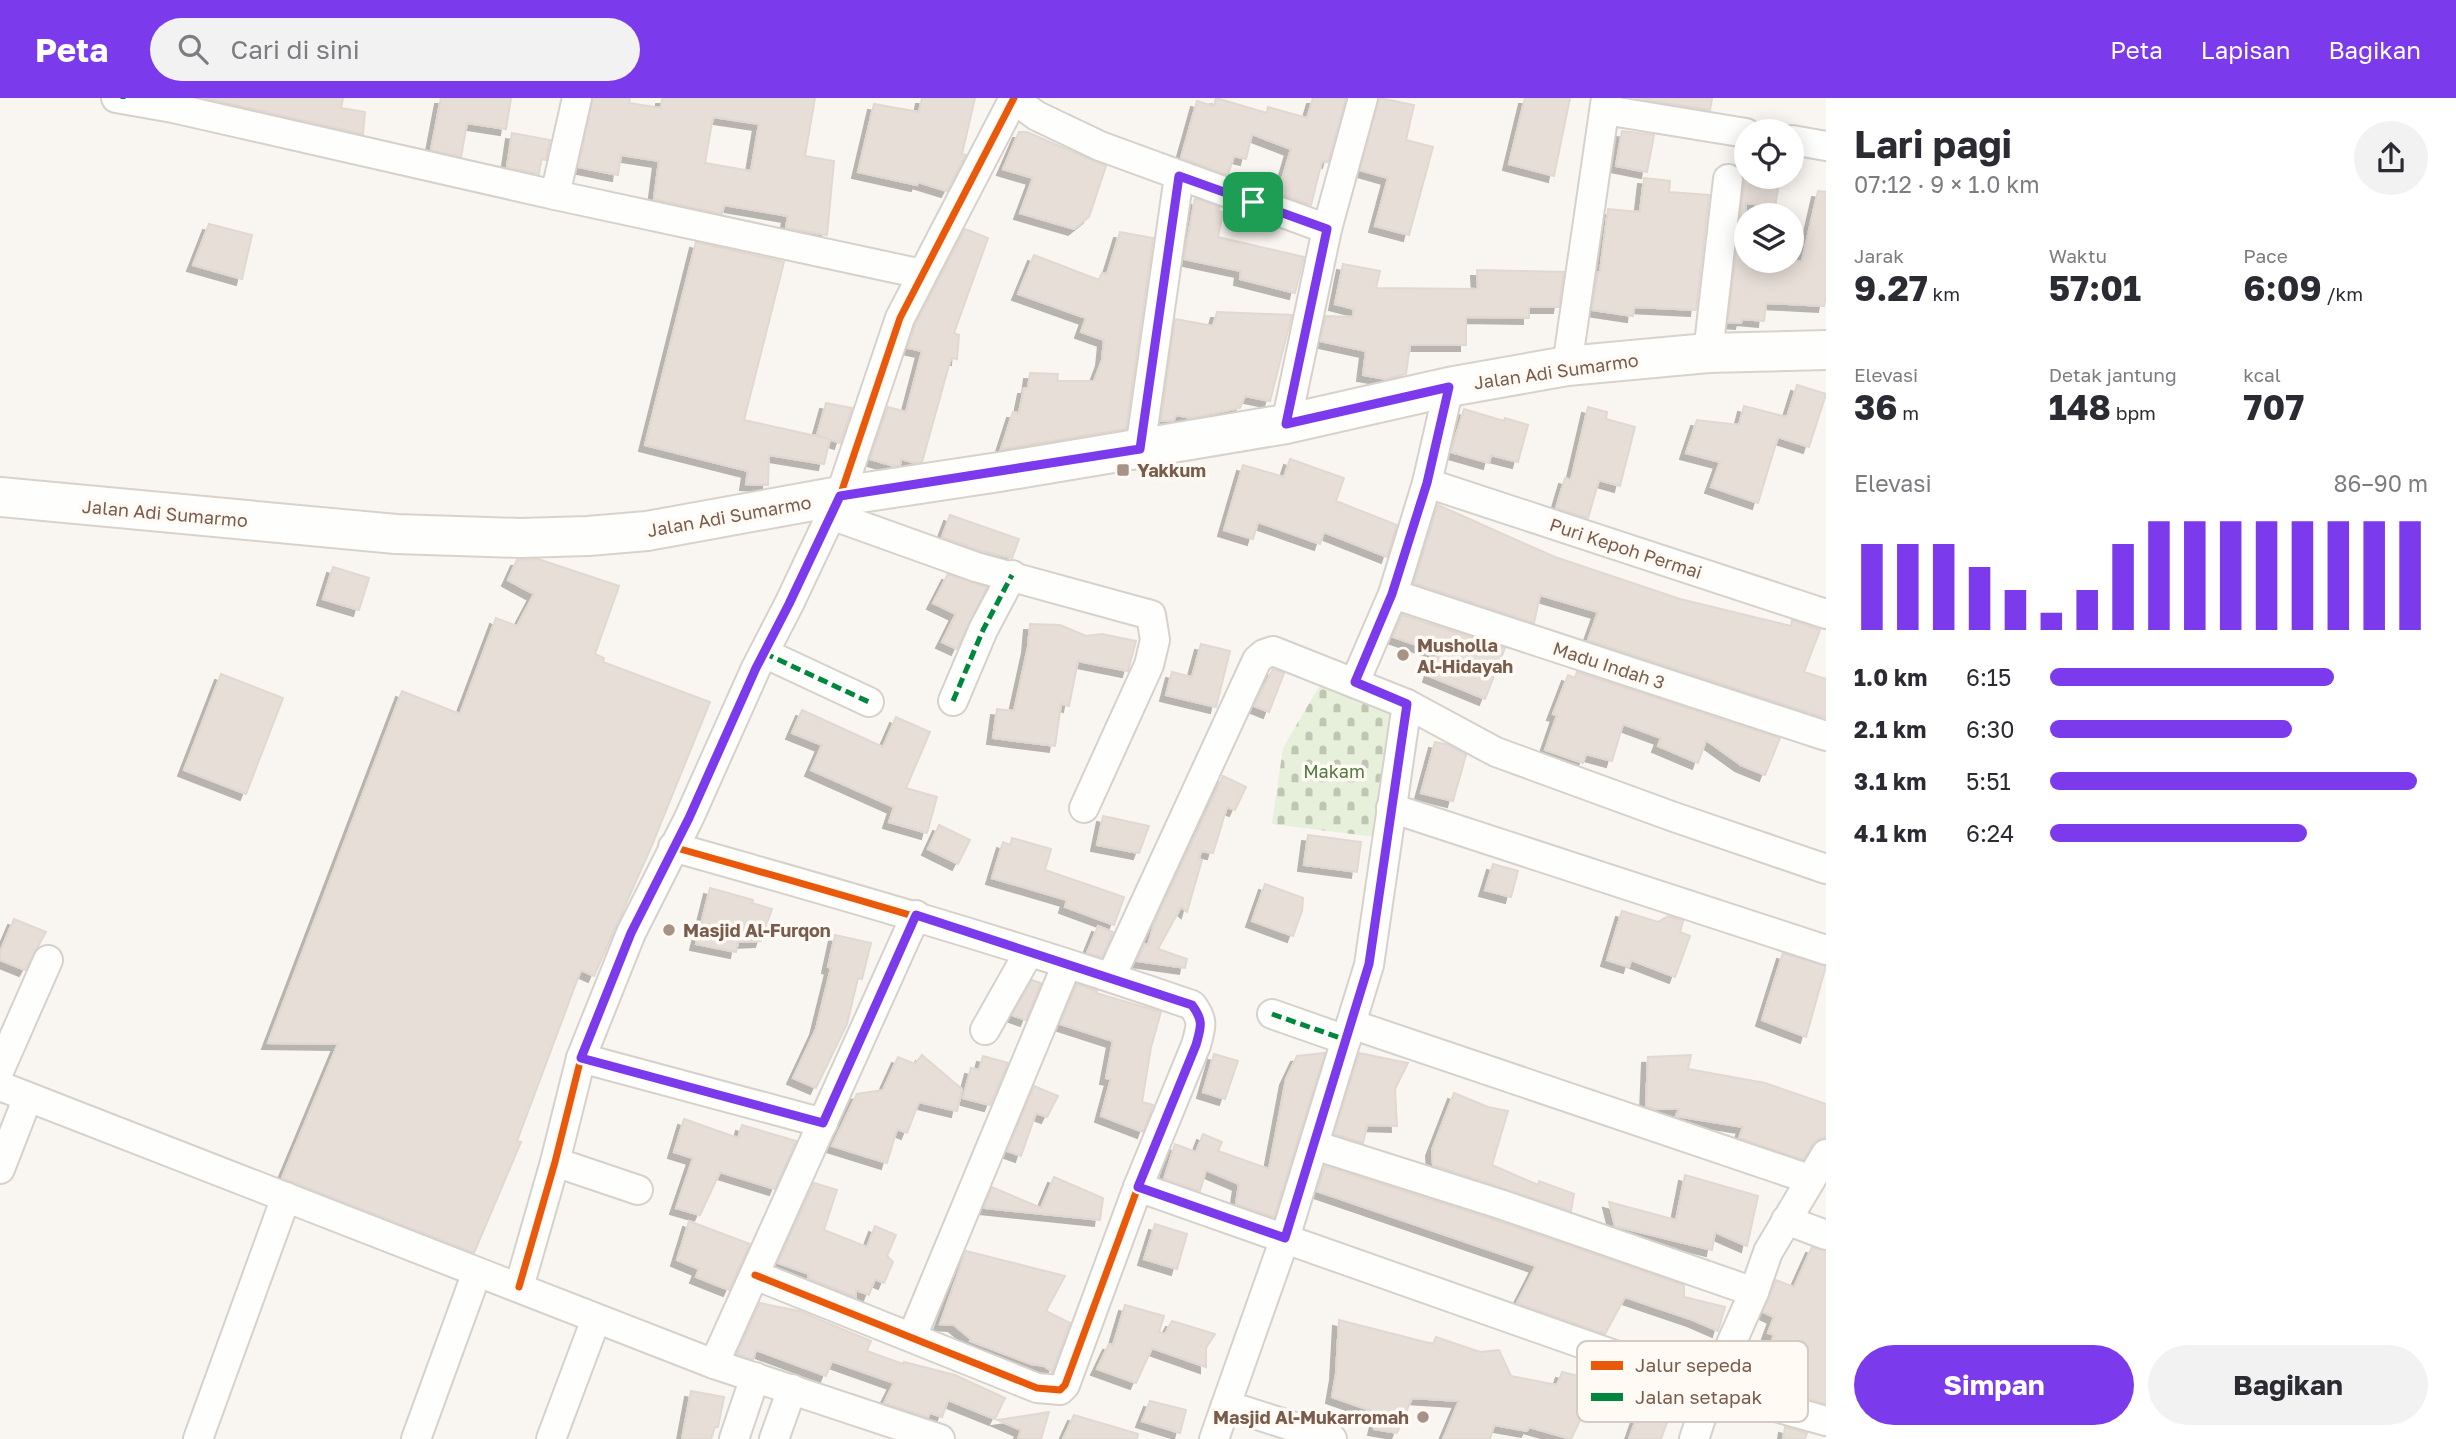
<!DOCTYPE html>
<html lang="id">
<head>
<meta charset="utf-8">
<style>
	:root { --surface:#fff; --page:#f2f2f3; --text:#2b2b33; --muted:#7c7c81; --accent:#7c3aed }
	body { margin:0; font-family:"Golos Text",sans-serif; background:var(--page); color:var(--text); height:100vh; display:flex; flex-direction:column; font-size:26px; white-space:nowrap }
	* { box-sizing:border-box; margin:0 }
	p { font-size:23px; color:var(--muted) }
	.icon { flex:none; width:38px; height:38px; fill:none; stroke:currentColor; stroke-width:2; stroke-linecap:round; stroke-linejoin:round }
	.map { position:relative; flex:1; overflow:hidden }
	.side { display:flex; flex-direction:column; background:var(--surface); width:630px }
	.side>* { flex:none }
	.tools { position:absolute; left:1734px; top:21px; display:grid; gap:14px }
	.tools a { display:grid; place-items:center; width:70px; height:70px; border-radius:50%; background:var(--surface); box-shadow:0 4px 18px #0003; font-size:35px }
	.pin { position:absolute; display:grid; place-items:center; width:60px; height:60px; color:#fff; margin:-30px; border-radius:14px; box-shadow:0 4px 10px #0006 }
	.round { display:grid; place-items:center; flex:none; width:74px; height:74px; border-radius:37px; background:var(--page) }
	.overview { display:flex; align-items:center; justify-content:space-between; height:119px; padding:0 28px }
	h1 { font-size:38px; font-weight:700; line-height:52px }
	.metrics { display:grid; grid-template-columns:repeat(3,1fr); gap:10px; height:119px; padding:7px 28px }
	.metrics div { display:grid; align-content:center }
	.metrics b { font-size:35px; font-weight:700 }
	.metrics small { font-size:19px; font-weight:400 }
	.metrics p { font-size:19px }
	.chart { height:196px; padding:14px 28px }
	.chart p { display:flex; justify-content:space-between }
	.chart svg { width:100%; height:126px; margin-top:7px; stroke:var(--accent); stroke-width:6 }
	.cta { display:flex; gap:14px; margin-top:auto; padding:14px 28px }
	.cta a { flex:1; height:80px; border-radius:42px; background:var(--accent); color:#fff; font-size:28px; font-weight:700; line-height:80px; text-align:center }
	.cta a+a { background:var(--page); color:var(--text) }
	ul { padding:0 28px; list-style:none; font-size:23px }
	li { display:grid; grid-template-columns:112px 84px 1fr; align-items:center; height:52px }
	li i { height:18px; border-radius:9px; background:var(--accent) }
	header { display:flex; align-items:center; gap:42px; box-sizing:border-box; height:98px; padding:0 35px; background:var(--accent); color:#fff }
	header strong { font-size:33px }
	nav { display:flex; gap:38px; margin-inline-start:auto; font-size:24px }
	.search { width:490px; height:63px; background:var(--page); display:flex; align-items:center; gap:18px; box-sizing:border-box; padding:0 24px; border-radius:38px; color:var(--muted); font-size:26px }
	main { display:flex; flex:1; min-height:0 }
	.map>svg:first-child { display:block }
</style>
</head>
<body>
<header>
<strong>Peta</strong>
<div class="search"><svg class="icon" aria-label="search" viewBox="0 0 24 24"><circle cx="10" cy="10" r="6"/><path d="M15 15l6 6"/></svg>Cari di sini</div>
<nav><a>Peta</a><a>Lapisan</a><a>Bagikan</a></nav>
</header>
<main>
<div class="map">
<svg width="1826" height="1341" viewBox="0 0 1826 1341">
	<defs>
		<pattern id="cemetery-stones" width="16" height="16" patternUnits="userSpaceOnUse" patternTransform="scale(1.75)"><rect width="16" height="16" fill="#e7f0db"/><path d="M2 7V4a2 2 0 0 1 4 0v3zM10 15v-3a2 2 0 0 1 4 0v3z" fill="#c0c6b4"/></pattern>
		<filter id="shadow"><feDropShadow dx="-6" dy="6" stdDeviation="0" flood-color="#0004"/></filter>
	</defs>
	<rect width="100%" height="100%" fill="#f9f5f0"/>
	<!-- cemetery -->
	<polygon fill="url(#cemetery-stones)" points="1323,582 1397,607 1376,739 1272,726 1283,650"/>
	<!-- building -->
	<g fill="#e6ded7" stroke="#e2d8d2" stroke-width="2" fill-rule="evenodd" filter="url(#shadow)">
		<polygon points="204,0 343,0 341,10 365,14 363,36"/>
		<polygon points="441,0 511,0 506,31 467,25 461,59 431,52"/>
		<path d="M593,0h37l-1,5 32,5 1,-10h153l-10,58 29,5 -7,74 -41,-7 2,-12 -64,-11 -2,9 -68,-15 5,-38 -38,-6 -3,20 -40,-8zM713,19l46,7 -8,47 -46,-8z"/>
		<polygon points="922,0 975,0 962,56 966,57 947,93 918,84 917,87 858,74 874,6 919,14"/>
		<polygon points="1216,0 1267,15 1268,9 1307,20 1313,0 1346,0 1328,64 1322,63 1311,107 1278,95 1291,51 1252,36 1246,61 1234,58 1228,77 1181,60 1197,3 1214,8"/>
		<polygon points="1379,0 1414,7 1406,42 1433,49 1409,137 1375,128 1388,80 1360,72"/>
		<polygon points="1525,0 1570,0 1554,78 1509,66"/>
		<polygon points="1635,0 1712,0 1710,12"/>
		<polygon points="1622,33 1654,37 1647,74 1616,68"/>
		<polygon points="1019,34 1027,34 1106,68 1089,119 1074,131 1020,115 1033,80 1003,71"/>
		<polygon points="512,35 550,42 546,62 541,61 539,76 507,69"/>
		<polygon points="1745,79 1780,79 1775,109 1746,105 1746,163 1802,163 1818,93 1826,94 1826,197 1824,208 1766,205 1764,223 1742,221 1741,225 1728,224"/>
		<polygon points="1644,80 1670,83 1669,94 1709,97 1696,212 1634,209 1633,218 1592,212 1598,174 1600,174 1608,111 1640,114"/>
		<polygon points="1195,100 1219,109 1218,113 1223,114 1218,139 1304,159 1295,195 1240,181 1241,173 1184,161"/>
		<polygon points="209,126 252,137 242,181 193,167"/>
		<polygon points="965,131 988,140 954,235 959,237 957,261 951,260 922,364 915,365 901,361 900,367 894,368 870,361 888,309 906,314 922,253 908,250 915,227"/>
		<polygon points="1120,134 1153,140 1126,331 1001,351 1013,314 1019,315 1024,290 1028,290 1030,275 1058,276 1057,283 1094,283 1102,262 1104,242 1081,234 1086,220 1018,196 1034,157 1099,182 1102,175 1107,176"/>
		<polygon points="696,144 784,164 744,322 830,341 824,366 769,357 768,387 746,386 748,373 645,347"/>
		<polygon points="1343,166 1380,173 1376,190 1478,191 1477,172 1564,174 1559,209 1529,209 1529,220 1466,219 1466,247 1410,247 1406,276 1386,281 1363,277 1366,253 1320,243 1326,218 1353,219 1354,211 1335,206"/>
		<polygon points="1217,214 1292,217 1270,303 1245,298 1240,310 1191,320 1176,317 1174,322 1161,323 1175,221 1213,228"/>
		<polygon points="1797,287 1826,296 1809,349 1778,339 1758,405 1711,389 1720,364 1686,355 1697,322 1739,327 1744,308 1787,319"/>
		<polygon points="826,305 852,310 840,345 817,337"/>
		<polygon points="1588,309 1607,314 1606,321 1635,329 1620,388 1599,382 1588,420 1556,410 1565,380 1571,382"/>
		<polygon points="1464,311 1504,323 1505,320 1528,327 1518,364 1491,357 1489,365 1451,354"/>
		<polygon points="1290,361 1344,380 1336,403 1397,427 1387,459 1324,434 1320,446 1258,424 1253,441 1224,432 1243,367 1284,379"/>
		<polygon points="1438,407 1555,459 1680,501 1791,528 1792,522 1820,532 1804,574 1826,581 1826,620 1588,542 1598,514 1540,497 1534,525 1414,485"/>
		<polygon points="950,417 1019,441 1012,460 981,453 942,439"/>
		<polygon points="538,461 619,488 595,556 604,560 603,564 710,604 652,747 594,878 581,872 517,1043 521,1044 474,1155 282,1080 338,946 268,945 402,593 460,616 496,520 517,528 534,496 508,482 517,462"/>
		<polygon points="333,469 369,480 359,512 323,501"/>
		<polygon points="948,476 987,489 957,551 942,544 956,516 933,505"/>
		<polygon points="1402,517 1505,550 1485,601 1429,578 1437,554 1393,539"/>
		<polygon points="1030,526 1060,527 1086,538 1102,536 1136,543 1128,573 1078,563 1069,608 1061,606 1055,648 993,640 997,611 1014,613 1028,549"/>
		<polygon points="1201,546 1230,553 1216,609 1166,597 1172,574 1192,579"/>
		<polygon points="1273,571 1284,575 1269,614 1254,608"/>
		<polygon points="1577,574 1780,640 1765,677 1741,667 1706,642 1698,665 1658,648 1661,640 1623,626 1612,663 1586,656 1583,665 1545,652 1557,617 1553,616 1568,577 1575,580"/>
		<polygon points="221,576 283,600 246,696 184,672"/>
		<polygon points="802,612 883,649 896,619 930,634 906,690 937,699 927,735 889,724 894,709 811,672 822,647 792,635"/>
		<polygon points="1435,644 1449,647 1466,657 1453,703 1421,695"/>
		<polygon points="1223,678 1246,689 1235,712 1227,709 1213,755 1201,753 1199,761 1202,762 1187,814 1181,809 1158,851 1187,861 1185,870 1137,863 1145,846 1148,847 1154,826"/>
		<polygon points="1103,718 1149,728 1139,755 1097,747"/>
		<polygon points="939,727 970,742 958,766 928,751"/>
		<polygon points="1308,737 1361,744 1357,774 1304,767"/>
		<polygon points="1012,740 1051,751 1045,772 1124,799 1114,827 1065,809 1067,802 992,780 1003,744 1010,747"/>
		<polygon points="1493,766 1518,773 1511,799 1485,792"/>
		<polygon points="1265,786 1303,800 1302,813 1293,838 1252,823"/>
		<polygon points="710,790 753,802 752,805 772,811 761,843 738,844 736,854 696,846"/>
		<polygon points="1622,813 1658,824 1668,818 1683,823 1680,834 1690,838 1675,879 1631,862 1629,869 1607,862"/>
		<polygon points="14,821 46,834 25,872 0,862 0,854"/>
		<polygon points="1098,828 1113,834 1102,859 1087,855"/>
		<polygon points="835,837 871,845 862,881 858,880 847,926 816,990 793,980 816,931 831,870 828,869"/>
		<polygon points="1783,855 1826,868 1806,939 1762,922"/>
		<polygon points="1032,882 1041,885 1026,922 1012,917"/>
		<polygon points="1077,886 1097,893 1096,895 1161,914 1151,949 1142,1004 1153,1007 1143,1034 1101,1018 1111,981 1106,980 1113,943 1060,926"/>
		<polygon points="1325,955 1274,1119 1236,1106 1239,1086 1206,1072 1200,1093 1164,1081 1175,1046 1196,1054 1203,1036 1222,1044 1218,1053 1269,1071 1286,981 1297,958"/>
		<polygon points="1359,955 1408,965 1395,991 1397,1028 1367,1027 1363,1045 1334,1036"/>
		<polygon points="1214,956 1238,963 1225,1001 1203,994"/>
		<polygon points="922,957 962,991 957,1013 919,1004 907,1035 897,1031 887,1065 832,1048 857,996 883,992 898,959 915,966"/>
		<polygon points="1691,957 1688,971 1765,985 1826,1006 1826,1039 1818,1041 1812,1047 1803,1062 1739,1040 1743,1029 1676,1018 1679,1011 1655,1011 1646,1008 1648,959"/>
		<polygon points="983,958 1008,965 990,1007 963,1000 971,970 979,972"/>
		<polygon points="1034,988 1058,998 1047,1019 1036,1015 1021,1058 1007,1053"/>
		<polygon points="1454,995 1488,1009 1508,1013 1492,1067 1538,1087 1539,1083 1574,1096 1571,1113 1433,1067 1432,1052"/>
		<polygon points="684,1021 738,1040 742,1027 796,1043 775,1091 720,1074 700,1117 676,1110 693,1060 674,1054"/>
		<polygon points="1325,1068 1498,1123 1684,1187 1684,1199 1725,1209 1718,1233 1693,1222 1625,1199 1605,1236 1517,1205 1536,1168 1317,1093"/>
		<polygon points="1685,1077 1758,1098 1747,1148 1715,1134 1712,1152 1615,1128 1609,1104 1676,1122"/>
		<polygon points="1054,1079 1103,1100 1100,1122 984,1110 992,1089 1041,1110"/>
		<polygon points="814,1085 837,1092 824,1132 867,1149 875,1128 896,1137 887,1158 893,1164 884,1185 875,1181 869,1197 856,1192 856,1199 808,1180 809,1176 778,1165"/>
		<polygon points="689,1123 750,1146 729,1192 696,1179 699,1171 677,1162"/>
		<polygon points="1155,1126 1187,1136 1177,1171 1144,1161"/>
		<polygon points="1812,1149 1826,1153 1826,1306 1791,1296 1795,1276 1764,1265 1774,1237 1768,1235 1774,1219 1763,1214 1776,1182 1794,1189"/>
		<polygon points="966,1153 1065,1178 1046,1213 1070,1225 1052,1274 1044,1268 1031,1266 970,1243 971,1241 954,1227 940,1226"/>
		<polygon points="760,1205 799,1213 871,1243 867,1253 903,1266 904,1264 955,1277 1005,1300 995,1321 948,1302 942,1319 930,1315 928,1319 884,1305 894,1285 832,1263 826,1278 756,1252 753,1262 737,1256"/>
		<polygon points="1125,1207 1164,1218 1159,1234 1165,1236 1172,1223 1215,1236 1206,1250 1206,1269 1152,1250 1136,1285 1097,1271 1109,1246 1113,1247"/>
		<polygon points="1339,1222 1433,1246 1436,1239 1480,1254 1499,1252 1511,1278 1557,1287 1562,1274 1599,1283 1571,1341 1529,1329 1527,1333 1494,1327 1490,1341 1443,1341 1459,1303 1412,1300 1397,1335 1374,1331 1378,1315 1332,1299 1336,1276"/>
		<polygon points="691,1293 724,1299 718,1329 715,1329 711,1341 682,1341"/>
		<polygon points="1643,1302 1673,1308 1661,1341 1629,1341"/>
		<polygon points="1150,1303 1186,1312 1180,1335 1142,1323"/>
		<polygon points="1049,1314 1041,1341 1018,1341 1021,1332 998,1322"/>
		<polygon points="1074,1317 1138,1336 1137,1341 1063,1341"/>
		<polygon points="1785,1329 1807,1335 1805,1341 1783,1341"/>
	</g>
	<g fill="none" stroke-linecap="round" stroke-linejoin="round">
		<!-- minor casing -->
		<g stroke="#d7d1cb" stroke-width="32">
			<g id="minor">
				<polyline points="116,0 173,10 555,97 922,176"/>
				<polyline points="1013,1 1037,18 1100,48 1327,131"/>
				<polyline points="1605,12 1746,35"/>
				<polyline points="1792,42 1826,48"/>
				<polyline points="555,97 577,0"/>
				<polyline points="1708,255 1728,81"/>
				<polyline points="1567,268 1606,0"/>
				<polyline points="1286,326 1327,131 1363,0"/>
				<polyline points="1140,351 1179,78"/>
				<polyline points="1427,385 1826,516"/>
				<polyline points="831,417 976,469 1151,517 1155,542 1149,567 1084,710"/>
				<polyline points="1393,496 1826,638"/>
				<polyline points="764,555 869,604"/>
				<polyline points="1355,584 1393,496 1427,385 1449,289"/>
				<polyline points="953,603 983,532 1012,477"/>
				<polyline points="1407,606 1496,654 1674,719 1826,771"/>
				<polyline points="1391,710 1826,852"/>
				<path d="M673,749c174,49 348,99 519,158 12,16 9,22 4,40l-58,142 -73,198 -5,5 -23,-2 -282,-113"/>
				<polyline points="1111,879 1257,562 1264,556 1273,553 1407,606 1369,867 1285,1140 1214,1341"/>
				<polyline points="1272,916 1346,942"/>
				<polyline points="1351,926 1809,1081"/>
				<polyline points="985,932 1029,854"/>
				<polyline points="581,960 823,1025"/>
				<polyline points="0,971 48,862"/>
				<polyline points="0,988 714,1266 940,1341"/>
				<polyline points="1314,1047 1503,1107 1754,1194"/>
				<polyline points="555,1064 638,1092"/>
				<polyline points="0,1071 28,999"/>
				<polyline points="1138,1089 1711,1291 1826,1323"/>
				<polyline points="1786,1122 1826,1137"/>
				<polyline points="519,1189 555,1064 581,960 631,835 689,720 756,570 789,506 840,398 900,220 1014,0"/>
				<polyline points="912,1239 1067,866"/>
				<polyline points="714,1266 916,817"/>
				<polyline points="1226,1307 1332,1341"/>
				<polyline points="198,1341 286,1099"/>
				<polyline points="416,1341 477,1174"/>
				<polyline points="551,1341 596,1221"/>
				<polyline points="734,1341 755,1279"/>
				<polyline points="774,1341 792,1291"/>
				<polyline points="1694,1341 1711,1291 1754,1194 1768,1154 1826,1056"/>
			</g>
		</g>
		<!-- secondary casing -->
		<g stroke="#d9d2cb" stroke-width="42">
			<polyline id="secondary" points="0,399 396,436 520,440 588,438 647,433 840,398 999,374 1286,326 1449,289 1567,268 1708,255 1826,252"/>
		</g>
		<!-- minor -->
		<use href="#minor" stroke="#fefefd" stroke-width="28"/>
		<!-- secondary -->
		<use href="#secondary" stroke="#fefefd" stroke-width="38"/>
		<!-- quiet -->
		<g stroke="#00873e" stroke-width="5" stroke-dasharray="10 5" stroke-linecap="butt">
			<polyline points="123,1 123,0"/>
			<polyline points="764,555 869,604"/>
			<polyline points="953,603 983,532 1012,477"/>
			<polyline points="1272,916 1346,942"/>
		</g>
		<!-- cycleway casing -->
		<g stroke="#fffaf3" stroke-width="11">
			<g id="cycleway">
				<path d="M673,749c174,49 348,99 519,158 12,16 9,22 4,40l-58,142 -73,198 -5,5 -23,-2 -282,-113"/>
				<polyline points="519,1189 555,1064 581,960 631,835 689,720 756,570 789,506 840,398 900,220 1014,0"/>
			</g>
		</g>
		<!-- cycleway -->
		<use href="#cycleway" stroke="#e8590c" stroke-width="7"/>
	</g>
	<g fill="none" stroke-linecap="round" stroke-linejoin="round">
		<!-- route casing -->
		<g stroke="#fff" stroke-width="14">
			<path id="route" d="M1179,78l148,53 -41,195 163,-37 -22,96 -35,111 -37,88 52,22 -38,260 -84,274 -147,-51 58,-142c5,-18 8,-24 -4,-40l-276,-90 -93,208 -242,-65 50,-125 58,-115 67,-150 33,-64 51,-108 300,-47z"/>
		</g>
		<!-- route -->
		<use href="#route" stroke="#7c3aed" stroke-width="9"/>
	</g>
	<!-- markers -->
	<g fill="#a69286" stroke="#fffaf3" stroke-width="2.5">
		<rect x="1116" y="365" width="14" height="14" rx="3.5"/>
		<circle cx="1403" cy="557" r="7"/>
		<circle cx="669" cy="832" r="7"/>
		<circle cx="1423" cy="1319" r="7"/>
	</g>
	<g text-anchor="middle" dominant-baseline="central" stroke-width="7" stroke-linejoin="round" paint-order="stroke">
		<!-- street labels -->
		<g font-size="18" fill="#7a5c4d" stroke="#fffaf3">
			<text transform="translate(1556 273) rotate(-8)">Jalan Adi Sumarmo</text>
			<text transform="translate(165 415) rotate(5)">Jalan Adi Sumarmo</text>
			<text transform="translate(729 418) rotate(-10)">Jalan Adi Sumarmo</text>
			<text transform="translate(1626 450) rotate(18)">Puri Kepoh Permai</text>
			<text transform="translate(1609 567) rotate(18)">Madu Indah 3</text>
		</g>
		<!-- poi labels -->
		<g font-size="18" font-weight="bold" fill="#7a5c4d" stroke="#fffaf3" text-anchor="start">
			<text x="1137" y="372">Yakkum</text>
			<text x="1417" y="547">Musholla<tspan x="1417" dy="21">Al-Hidayah</tspan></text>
			<text x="683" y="832">Masjid Al-Furqon</text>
			<text x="1409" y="1319" text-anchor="end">Masjid Al-Mukarromah</text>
		</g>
		<!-- park labels -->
		<g font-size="18" fill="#537a41" stroke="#fffaf3">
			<text x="1334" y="673">Makam</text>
		</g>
	</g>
	<!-- legend -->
	<rect x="1577" y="1243" width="231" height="81" rx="10" fill="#fffaf3" stroke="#d7cbc1" stroke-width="2"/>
	<rect x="1591" y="1263" width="32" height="9" fill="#e8590c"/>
	<rect x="1591" y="1295" width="32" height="8" fill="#00873e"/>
	<g font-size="19" fill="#7a5c4d">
		<text x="1635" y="1274">Jalur sepeda</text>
		<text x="1635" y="1306">Jalan setapak</text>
	</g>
</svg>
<div class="tools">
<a><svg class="icon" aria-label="locate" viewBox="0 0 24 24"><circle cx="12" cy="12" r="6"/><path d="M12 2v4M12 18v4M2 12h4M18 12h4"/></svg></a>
<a><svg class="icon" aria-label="layers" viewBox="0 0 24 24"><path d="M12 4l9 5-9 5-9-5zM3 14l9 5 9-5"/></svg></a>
</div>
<div class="pin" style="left:1253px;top:104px;background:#1e9e55"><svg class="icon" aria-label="arrive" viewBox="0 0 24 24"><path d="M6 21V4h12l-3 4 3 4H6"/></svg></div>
</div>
<section class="side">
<div class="overview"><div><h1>Lari pagi</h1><p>07:12 · 9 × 1.0 km</p></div><a class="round"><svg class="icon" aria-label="share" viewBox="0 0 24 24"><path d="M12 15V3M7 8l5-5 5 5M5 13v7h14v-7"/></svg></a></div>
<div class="metrics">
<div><p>Jarak</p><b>9.27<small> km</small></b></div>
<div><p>Waktu</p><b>57:01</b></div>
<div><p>Pace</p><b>6:09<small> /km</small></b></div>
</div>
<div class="metrics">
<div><p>Elevasi</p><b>36<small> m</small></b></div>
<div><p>Detak jantung</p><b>148<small> bpm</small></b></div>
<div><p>kcal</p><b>707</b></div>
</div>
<div class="chart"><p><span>Elevasi</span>86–90 m</p>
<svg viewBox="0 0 160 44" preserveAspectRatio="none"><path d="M5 44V14M15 44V14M25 44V14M35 44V22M45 44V30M55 44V38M65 44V30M75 44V14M85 44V6M95 44V6M105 44V6M115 44V6M125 44V6M135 44V6M145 44V6M155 44V6"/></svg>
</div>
<ul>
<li><b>1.0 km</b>6:15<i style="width:75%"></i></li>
<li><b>2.1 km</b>6:30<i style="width:64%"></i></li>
<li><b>3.1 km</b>5:51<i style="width:97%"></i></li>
<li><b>4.1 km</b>6:24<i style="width:68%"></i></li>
</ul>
<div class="cta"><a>Simpan</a><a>Bagikan</a></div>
</section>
</main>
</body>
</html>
